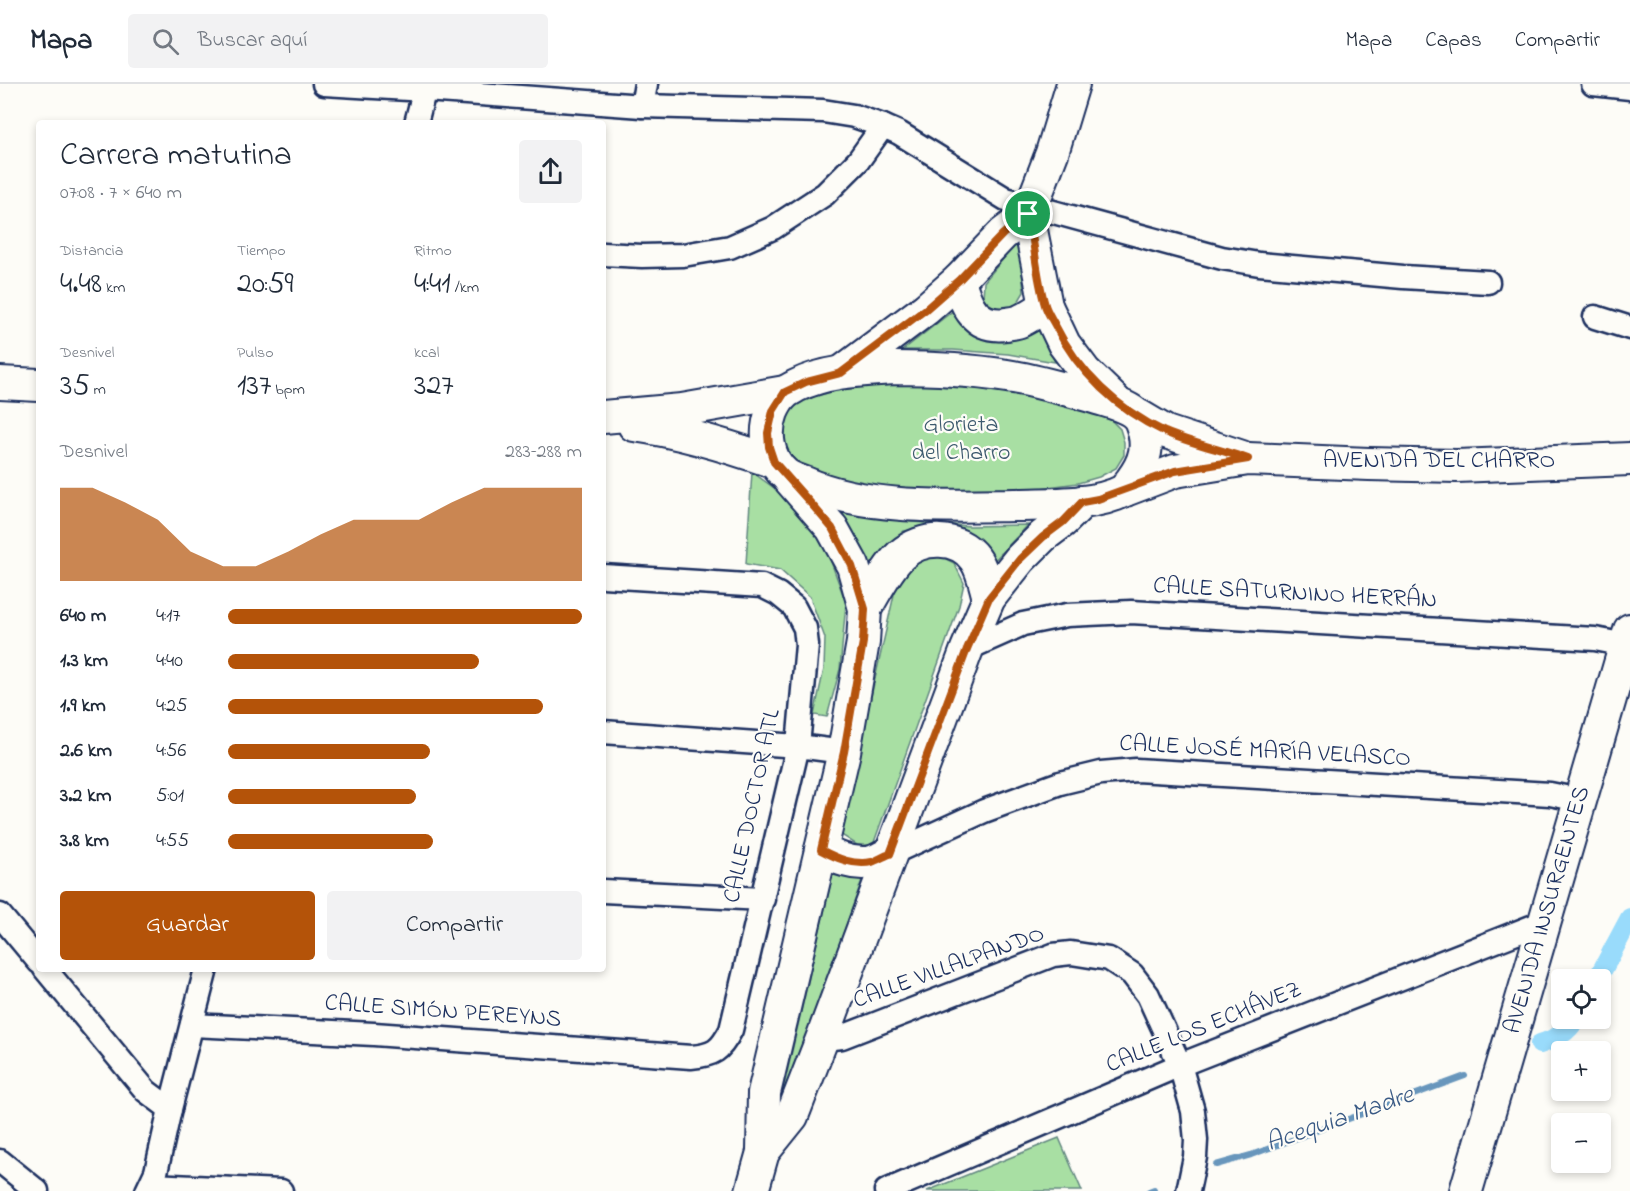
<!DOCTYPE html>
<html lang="es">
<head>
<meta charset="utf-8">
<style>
	:root { --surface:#fff; --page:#f2f2f3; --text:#1f2937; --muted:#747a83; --line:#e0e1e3; --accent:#b45309 }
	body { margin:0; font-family:"Indie Flower",sans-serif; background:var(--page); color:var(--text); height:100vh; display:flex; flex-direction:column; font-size:22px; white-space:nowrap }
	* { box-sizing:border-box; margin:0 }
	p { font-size:20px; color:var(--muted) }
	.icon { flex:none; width:33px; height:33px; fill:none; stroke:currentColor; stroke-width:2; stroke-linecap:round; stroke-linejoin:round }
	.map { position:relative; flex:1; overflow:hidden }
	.side { position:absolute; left:36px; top:36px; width:570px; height:852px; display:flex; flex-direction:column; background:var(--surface); border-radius:6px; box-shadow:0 3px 9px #0003 }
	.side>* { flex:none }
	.controls { position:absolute; left:1551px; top:885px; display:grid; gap:12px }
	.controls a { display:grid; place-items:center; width:60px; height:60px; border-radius:6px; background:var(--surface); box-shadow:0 3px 9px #0003; font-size:30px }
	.pin { position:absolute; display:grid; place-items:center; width:51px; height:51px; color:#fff; margin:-26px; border:3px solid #fff; border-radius:50%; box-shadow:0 2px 6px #0007 }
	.round { display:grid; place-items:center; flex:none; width:63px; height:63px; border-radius:6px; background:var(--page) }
	.summary { display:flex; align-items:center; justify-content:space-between; height:102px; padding:0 24px }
	h1 { font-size:33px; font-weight:600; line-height:45px }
	.metrics { display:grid; grid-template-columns:repeat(3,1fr); gap:9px; height:102px; padding:6px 24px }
	.metrics div { display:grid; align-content:center }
	.metrics b { font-size:30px; font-weight:600 }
	.metrics small { font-size:16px; font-weight:400 }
	.metrics p { font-size:16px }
	.chart { height:168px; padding:12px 24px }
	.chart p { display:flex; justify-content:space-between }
	.chart svg { width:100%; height:108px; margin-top:6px; fill:var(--accent); opacity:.7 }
	.button { display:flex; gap:12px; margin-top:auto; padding:12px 24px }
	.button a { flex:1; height:69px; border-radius:6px; background:var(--accent); color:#fff; font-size:24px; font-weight:600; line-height:69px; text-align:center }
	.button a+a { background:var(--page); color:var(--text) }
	ul { padding:0 24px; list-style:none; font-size:20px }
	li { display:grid; grid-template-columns:96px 72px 1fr; align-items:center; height:45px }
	li i { height:15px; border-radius:8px; background:var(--accent) }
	header { display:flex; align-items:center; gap:36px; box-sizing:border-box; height:84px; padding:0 30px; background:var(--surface); border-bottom:2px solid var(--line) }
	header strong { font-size:28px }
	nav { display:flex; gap:33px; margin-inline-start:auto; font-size:21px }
	.search { width:420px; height:54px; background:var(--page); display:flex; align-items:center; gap:15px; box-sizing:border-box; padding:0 21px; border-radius:6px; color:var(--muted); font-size:22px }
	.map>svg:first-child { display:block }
</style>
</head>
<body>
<header>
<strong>Mapa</strong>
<div class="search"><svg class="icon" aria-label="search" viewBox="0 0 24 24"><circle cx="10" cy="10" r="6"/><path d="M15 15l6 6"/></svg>Buscar aquí</div>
<nav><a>Mapa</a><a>Capas</a><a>Compartir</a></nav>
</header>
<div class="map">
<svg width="1630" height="1107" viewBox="0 0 1630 1107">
	<rect width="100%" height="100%" fill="#fdfcf7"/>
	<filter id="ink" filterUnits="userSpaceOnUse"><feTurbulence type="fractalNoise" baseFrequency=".0167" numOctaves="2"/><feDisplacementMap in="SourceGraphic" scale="12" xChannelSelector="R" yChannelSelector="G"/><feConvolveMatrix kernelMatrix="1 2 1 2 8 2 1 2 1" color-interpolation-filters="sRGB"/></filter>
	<g filter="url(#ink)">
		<!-- green -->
		<g fill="#a8dfa3" stroke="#628780" stroke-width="1.5">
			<path d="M1019,156l5,52 -9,15c-15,4 -21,2 -32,-9l1,-16z"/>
			<path d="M954,226c18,18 34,40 63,29 7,-3 14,-9 20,-14l18,37 -47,-8 -55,-4h-50z"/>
			<polygon points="912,298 963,300 1039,311 1109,334 1120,345 1124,358 1124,371 1116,384 1099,393 1078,399 1017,407 913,406 870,402 838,395 811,385 795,376 784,365 779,354 783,332 793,322 808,314 836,307 877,300"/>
			<polygon points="752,388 792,417 826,464 846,519 840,585 827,633 814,631 824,585 825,554 810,513 780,486 746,480"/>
			<polygon points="840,427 912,438 970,442 1028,441 990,481 932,443 904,447 884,465 872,490"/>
			<polygon points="925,470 942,473 954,479 964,499 959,522 873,761 857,761 840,750 898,493"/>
			<polygon points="834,785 863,793 788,1007 783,1006"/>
			<polygon points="1059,1054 1082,1107 927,1107"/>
		</g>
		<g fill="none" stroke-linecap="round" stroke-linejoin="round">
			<!-- stream -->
			<g stroke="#6796bc" stroke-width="6">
				<polyline points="1216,1081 1251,1071 1465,992"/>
				<polyline points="1149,1107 1154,1105"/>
			</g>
			<!-- canal -->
			<g stroke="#99dbfb" stroke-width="20">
				<polyline points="1597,896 1630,834"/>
				<path d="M1540,960c15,-5 28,-11 36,-26"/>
			</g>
			<!-- street casing -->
			<g stroke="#1b2f5e" stroke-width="27">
				<g id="street">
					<polyline points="324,0 425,6 642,22 823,27 854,32 883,42 899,49 1006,115 1222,174 1259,180 1403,193 1488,198"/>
					<polyline points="1593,0 1630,4"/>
					<polyline points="642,22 646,0"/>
					<polyline points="416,39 426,0"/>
					<polyline points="603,170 642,172 683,171 730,163 773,144 825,110 858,77 883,42"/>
					<polyline points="1595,233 1630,244"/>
					<polyline points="967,565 1023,540 1067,531 1131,528 1595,555 1626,561"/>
					<polyline points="603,648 798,662 844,668"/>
					<polyline points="890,770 984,727 1060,699 1101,689 1136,686 1550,710 1580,716"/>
					<polyline points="603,807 763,815"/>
					<polyline points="0,831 39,878"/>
					<polyline points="45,885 146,1007 170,1025"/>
					<path d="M192,941l182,9 317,23c23,-2 29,-6 40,-27l67,-284 9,-101 -2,-17 -11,-21 -16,-13 -16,-8 -159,-10"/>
					<polyline points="822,955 842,953 1053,871 1071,869 1109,875 1132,890 1148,911 1180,981 1193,1027 1196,1056 1195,1073 1188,1107"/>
					<polyline points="0,1077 37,1107"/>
					<polyline points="152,1101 281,1107"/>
					<polyline points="147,1107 156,1088 170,1025 206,885"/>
					<polyline points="886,1107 1180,981 1544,838"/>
				</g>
			</g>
			<!-- secondary casing -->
			<g stroke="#1b2f5e" stroke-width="36">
				<g id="secondary">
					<polyline points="1028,131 1046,222 1064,260 1085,288 1115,317"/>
					<path d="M959,196c7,26 16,48 47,44 5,-1 10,-1 14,-3 9,-4 17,-10 26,-15"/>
					<path d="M894,284c38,0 76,2 113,8 28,4 56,13 84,20 14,5 44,10 50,26 9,23 5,39 -10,59 -2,3 -5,8 -8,10 -28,15 -76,13 -107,14 -67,1 -149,5 -211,-22 -6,-2 -15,-5 -20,-9 -18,-15 -21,-42 -13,-62 3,-7 8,-15 13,-19 3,-3 8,-5 11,-7 30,-15 65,-16 98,-18z"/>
					<polyline points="842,288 926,225 959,196 1003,150 1028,131 1052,69 1073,0"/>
					<polyline points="0,299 39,301"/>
					<polyline points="1139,332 1166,348 1242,373"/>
					<polyline points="603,333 682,326 785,308"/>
					<path d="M634,341c48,7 94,21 140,37"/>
					<polyline points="1125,406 1175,387 1248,375 1369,380 1457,382 1630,375"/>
					<path d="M865,525c11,-18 21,-40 36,-54 21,-19 57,-20 74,4 8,11 10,26 14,39"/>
					<path d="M821,766c15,8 33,16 51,12 6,-2 12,-6 18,-8"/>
					<polyline points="763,1068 792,1032 822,955 967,565 989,514 1020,475 1043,452 1063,437 1082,418"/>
					<polyline points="752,1107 763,1068 764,1009 844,668 863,558 865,525 853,482 832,444 790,396"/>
					<polyline points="1466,1107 1630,546"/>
				</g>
			</g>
			<!-- street -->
			<use href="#street" stroke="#fdfcf7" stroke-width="22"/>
			<!-- secondary -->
			<use href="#secondary" stroke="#fdfcf7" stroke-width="32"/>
		</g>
	</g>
	<g fill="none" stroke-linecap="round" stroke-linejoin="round" filter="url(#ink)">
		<!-- route casing -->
		<g stroke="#fff" stroke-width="12">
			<path id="route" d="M1028,130c7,30 8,61 17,91 2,7 7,14 10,20 23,47 63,85 110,107 25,11 57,18 83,27l-73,12 -77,28 -16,3 -19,20 -20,15 -23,22 -31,39 -22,51 -77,205c-6,2 -12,6 -18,8 -18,4 -36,-4 -51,-12l23,-98 19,-110 2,-33 -13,-43 -20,-38 -18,-21 -40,-45 -5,-15 -1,-14 5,-22 12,-19 21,-10 35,-9 85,-64 33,-29 44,-46z"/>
		</g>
		<!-- route -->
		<use href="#route" stroke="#b45309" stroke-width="8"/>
	</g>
	<g text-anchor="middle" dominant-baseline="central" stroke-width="4.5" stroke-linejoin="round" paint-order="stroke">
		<!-- park labels -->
		<g font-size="24" fill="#3e5b6f" stroke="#fdfcf7">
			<text x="961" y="341">Glorieta<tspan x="961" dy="28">del Charro</tspan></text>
		</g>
		<!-- street labels -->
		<g font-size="24" fill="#1b2f5e" stroke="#fdfcf7">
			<text x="1439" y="377">AVENIDA DEL CHARRO</text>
			<text transform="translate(1295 510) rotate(3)">CALLE SATURNINO HERRÁN</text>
			<text transform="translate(1265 668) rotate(3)">CALLE JOSÉ MARÍA VELASCO</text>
			<text transform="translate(753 722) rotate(-78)">CALLE DOCTOR ATL</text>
			<text transform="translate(1548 826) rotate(-74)">AVENIDA INSURGENTES</text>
			<text transform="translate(949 884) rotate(-20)">CALLE VILLALPANDO</text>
			<text transform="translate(443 928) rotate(4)">CALLE SIMÓN PEREYNS</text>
			<text transform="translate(1204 944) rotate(-22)">CALLE LOS ECHÁVEZ</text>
		</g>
		<!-- water labels -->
		<g font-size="26" font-style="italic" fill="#3a5a85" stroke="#fdfcf7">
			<text transform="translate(1340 1036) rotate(-19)">Acequia Madre</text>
		</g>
	</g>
</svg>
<div class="controls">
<a><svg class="icon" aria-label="locate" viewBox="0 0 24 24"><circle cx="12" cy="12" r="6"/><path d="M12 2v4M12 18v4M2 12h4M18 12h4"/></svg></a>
<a>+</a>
<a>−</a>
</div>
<div class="pin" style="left:1028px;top:130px;background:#1e9e55"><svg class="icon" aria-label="arrive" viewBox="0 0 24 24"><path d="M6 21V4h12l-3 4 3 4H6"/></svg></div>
<section class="side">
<div class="summary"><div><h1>Carrera matutina</h1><p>07:08 · 7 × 640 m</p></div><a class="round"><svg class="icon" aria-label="share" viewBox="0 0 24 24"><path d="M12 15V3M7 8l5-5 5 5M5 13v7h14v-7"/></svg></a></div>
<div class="metrics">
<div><p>Distancia</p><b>4.48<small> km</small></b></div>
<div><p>Tiempo</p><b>20:59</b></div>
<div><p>Ritmo</p><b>4:41<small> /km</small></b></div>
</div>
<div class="metrics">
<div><p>Desnivel</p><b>35<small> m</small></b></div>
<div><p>Pulso</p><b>137<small> bpm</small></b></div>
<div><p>kcal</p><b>327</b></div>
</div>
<div class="chart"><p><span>Desnivel</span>283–288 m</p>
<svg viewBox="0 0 160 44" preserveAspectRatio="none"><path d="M0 44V6L10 6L20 12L30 19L40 32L50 38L60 38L70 32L80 25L90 19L100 19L110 19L120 12L130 6L140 6L150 6L160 6V44z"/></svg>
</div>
<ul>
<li><b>640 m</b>4:17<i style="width:100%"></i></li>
<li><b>1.3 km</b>4:40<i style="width:71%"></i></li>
<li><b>1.9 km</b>4:25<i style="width:89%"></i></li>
<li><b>2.6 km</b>4:56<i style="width:57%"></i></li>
<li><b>3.2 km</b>5:01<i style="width:53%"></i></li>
<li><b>3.8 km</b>4:55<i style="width:58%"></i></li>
</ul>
<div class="button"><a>Guardar</a><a>Compartir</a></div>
</section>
</div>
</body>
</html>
